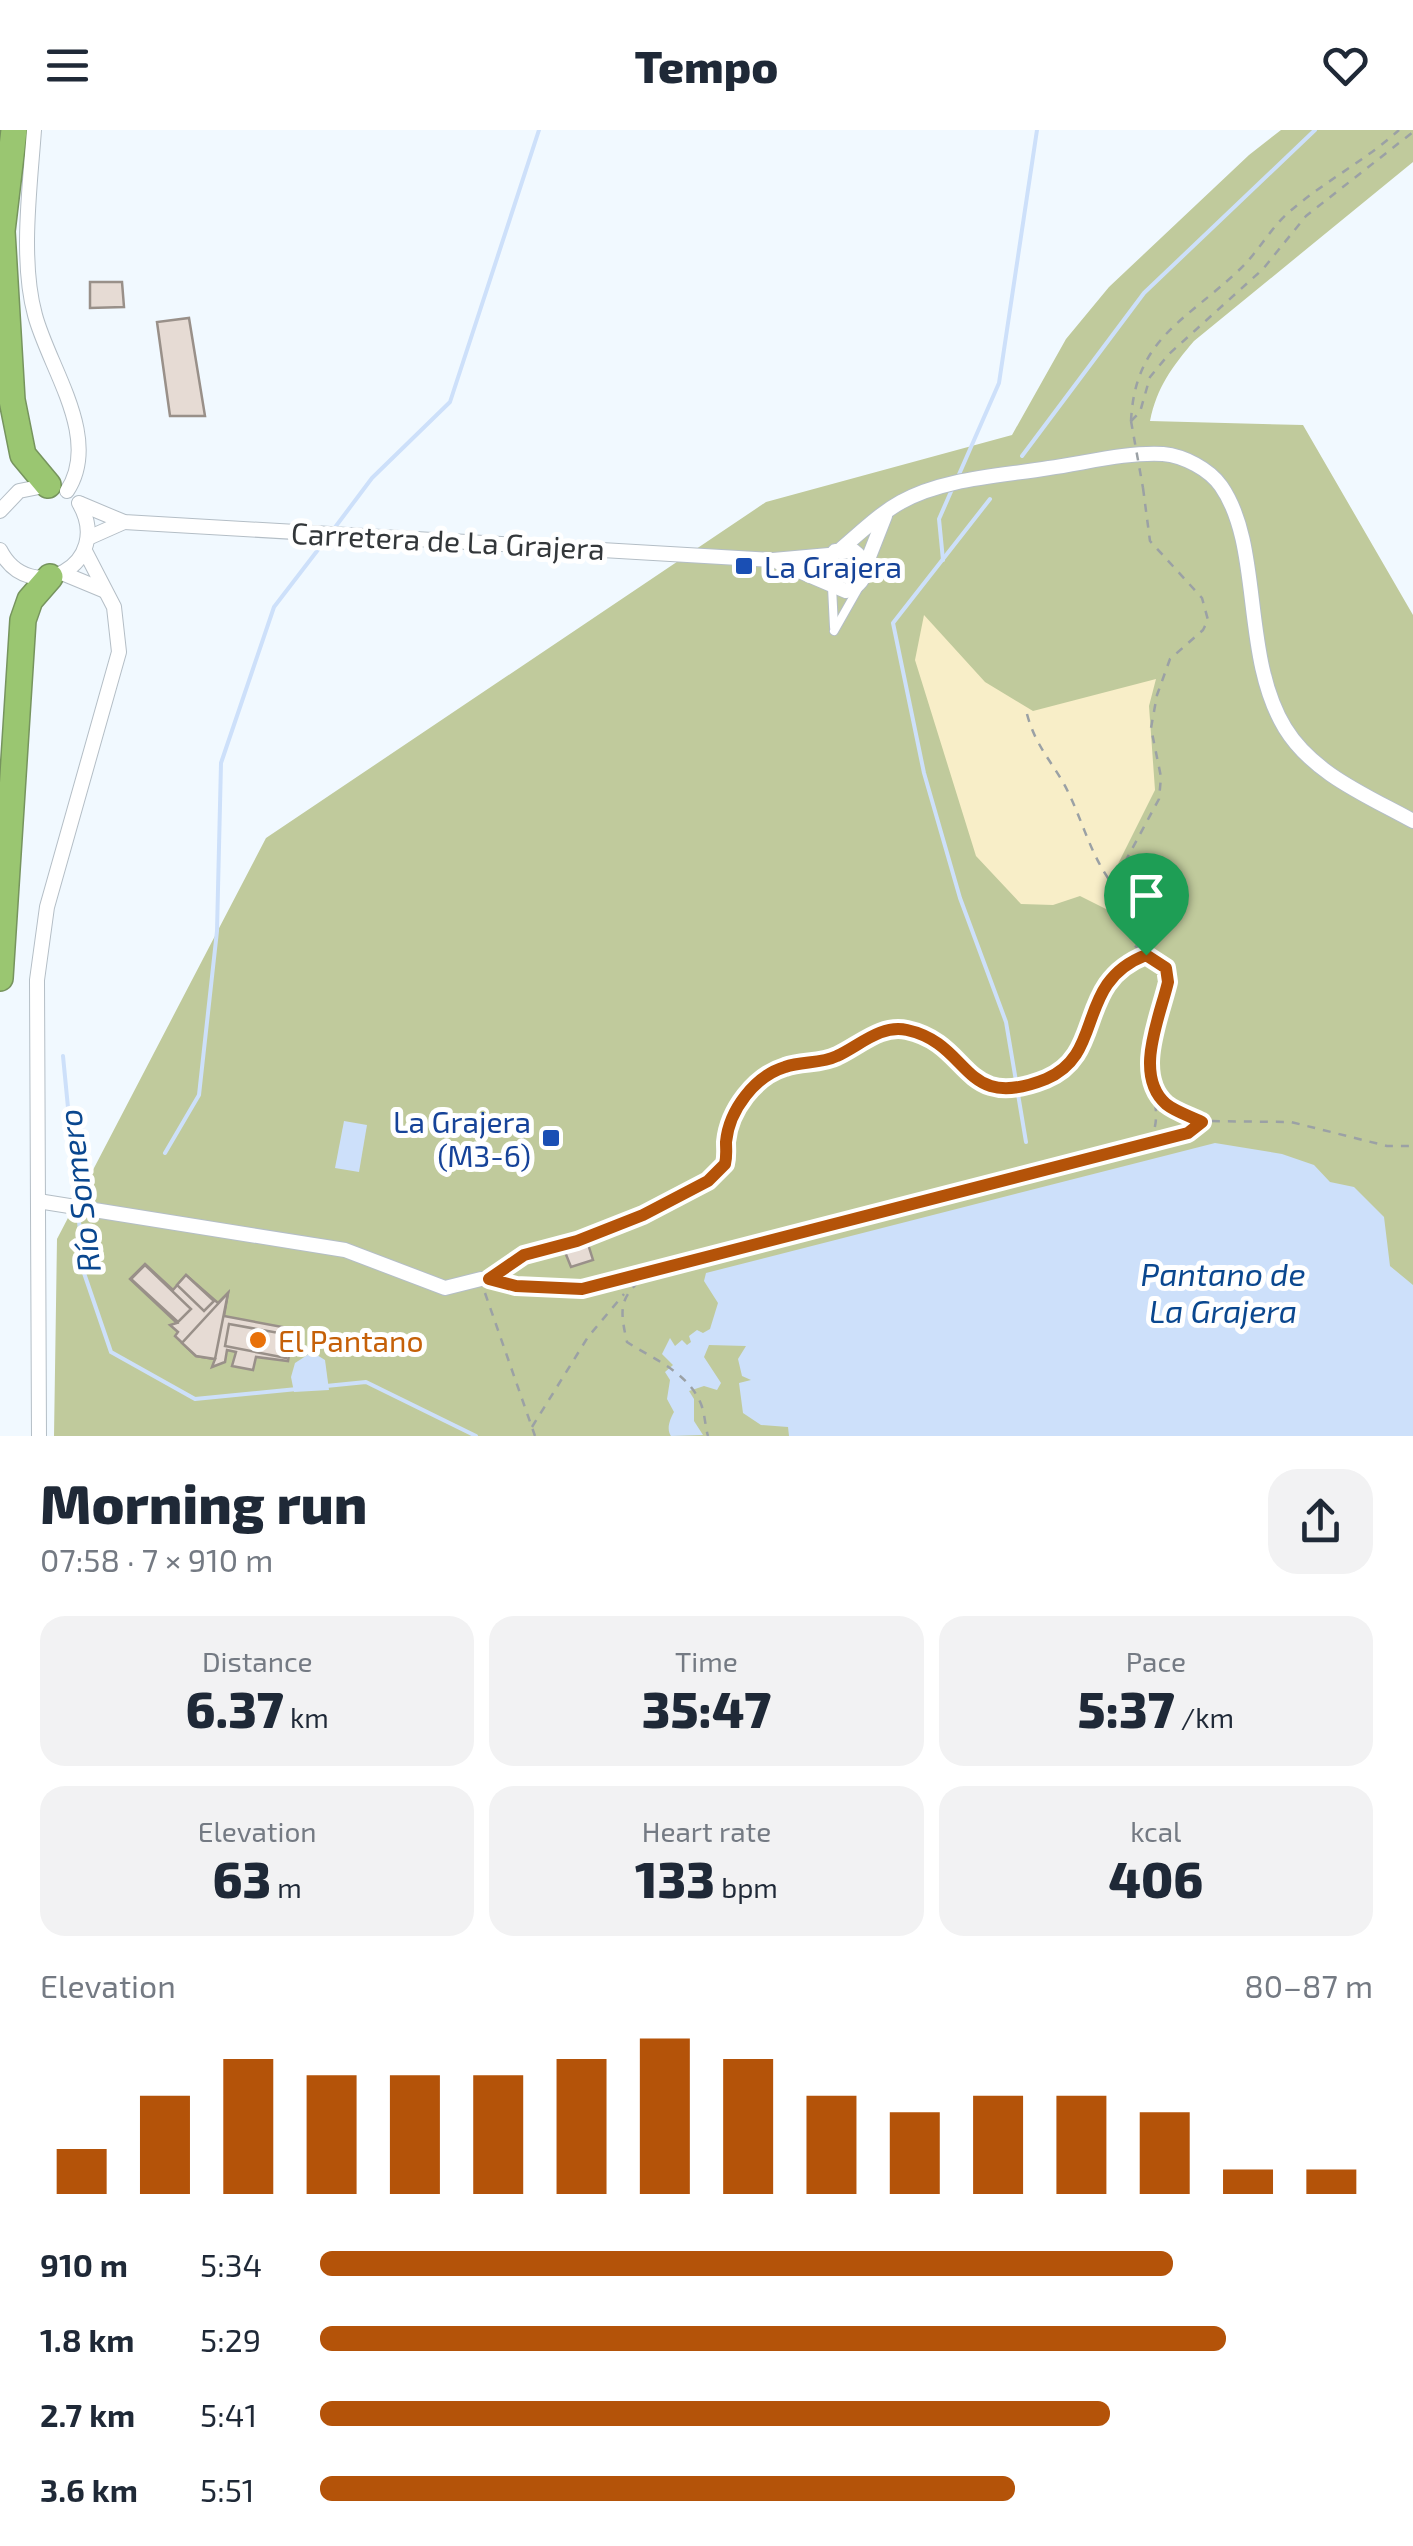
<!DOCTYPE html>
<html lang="en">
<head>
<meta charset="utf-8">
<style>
	:root { --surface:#fff; --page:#f2f2f3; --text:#1f2937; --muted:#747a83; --accent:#b45309 }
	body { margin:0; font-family:"Exo 2",sans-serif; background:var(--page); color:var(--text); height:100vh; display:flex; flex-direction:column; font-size:38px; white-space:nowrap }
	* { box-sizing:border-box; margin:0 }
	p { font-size:32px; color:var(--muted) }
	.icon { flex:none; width:55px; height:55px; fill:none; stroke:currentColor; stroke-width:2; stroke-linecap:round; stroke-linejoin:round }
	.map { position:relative; height:1306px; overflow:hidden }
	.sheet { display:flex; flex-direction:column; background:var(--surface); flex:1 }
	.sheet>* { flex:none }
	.pin { position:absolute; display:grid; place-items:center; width:85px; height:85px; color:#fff; margin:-102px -42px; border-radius:50% 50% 50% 0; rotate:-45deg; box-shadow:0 0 10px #0007 }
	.pin .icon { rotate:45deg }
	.round { display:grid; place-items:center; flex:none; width:105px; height:105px; border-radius:30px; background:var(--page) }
	.overview { display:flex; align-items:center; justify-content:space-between; height:170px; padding:0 40px }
	h1 { font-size:55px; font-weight:800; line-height:75px }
	.figures { display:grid; grid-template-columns:repeat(3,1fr); gap:15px; height:170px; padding:10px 40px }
	.figures div { display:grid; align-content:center; border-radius:25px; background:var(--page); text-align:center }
	.figures b { font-size:50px; font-weight:800 }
	.figures small { font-size:28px; font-weight:400 }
	.figures p { font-size:28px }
	.chart { height:280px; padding:20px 40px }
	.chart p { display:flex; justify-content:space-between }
	.chart svg { width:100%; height:180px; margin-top:10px; stroke:var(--accent); stroke-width:6 }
	ul { padding:0 40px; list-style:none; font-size:32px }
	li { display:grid; grid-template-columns:160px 120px 1fr; align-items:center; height:75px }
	li i { height:25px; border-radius:12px; background:var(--accent) }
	header { display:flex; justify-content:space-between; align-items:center; height:130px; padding:0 40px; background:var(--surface); font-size:45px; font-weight:800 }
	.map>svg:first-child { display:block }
</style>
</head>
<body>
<header><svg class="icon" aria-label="menu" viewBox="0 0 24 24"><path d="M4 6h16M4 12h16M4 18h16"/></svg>Tempo<svg class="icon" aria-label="heart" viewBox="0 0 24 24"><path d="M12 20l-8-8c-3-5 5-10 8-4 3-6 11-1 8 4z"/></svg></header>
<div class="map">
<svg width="1413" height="1306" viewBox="0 0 1413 1306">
	<rect width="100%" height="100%" fill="#f1f9ff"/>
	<!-- green -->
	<path fill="#c0ca9c" d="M1281,0h132v32l-219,179c-22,26 -37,46 -44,80l153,4 110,190v821h-1359l3,-197 209,-401 500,-336 246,-67 54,-96 43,-52 140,-132z"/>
	<!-- sand -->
	<polygon fill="#f8eec8" points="924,485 985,552 1033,581 1156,549 1149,576 1155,660 1113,744 1114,783 1080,766 1053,775 1021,774 976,726 915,530"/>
	<!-- water -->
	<g fill="#cde0fa">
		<polygon points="344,991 367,995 359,1042 335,1038"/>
		<path d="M1215,1013l67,11 32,11 16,17 24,5 30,30 6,49 23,19v151h-624l-1,-9 -27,-2 -18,-12 -4,-30 12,-3 -9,-4 -4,-17 8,-13 -37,-1 -5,12 17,26 -4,7 -13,-4 -15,5 5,8v22l9,14 -32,1c-5,-7 -1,-17 3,-24l-7,-13 3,-19 -5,-8 8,-7 -11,-11 8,-16 5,8 7,-6 5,5 4,-3 -2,-6 8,-6 6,3 7,-4 8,-26 -14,-22 2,-8z"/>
		<polygon points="312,1222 325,1230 329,1260 294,1262 291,1247 295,1233"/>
	</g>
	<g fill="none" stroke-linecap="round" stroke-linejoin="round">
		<!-- stream -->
		<g stroke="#cde0fa" stroke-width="4">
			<polyline points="1022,326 1144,163 1315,0"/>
			<polyline points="957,349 999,253 1037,0"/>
			<polyline points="990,369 893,493 924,643 960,768 1006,892 1016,951"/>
			<polyline points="333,400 372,348 450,272 539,0"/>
			<polyline points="943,430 939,389 953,357"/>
			<polyline points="63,926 84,1143 111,1222 195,1269 297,1259"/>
			<polyline points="1018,964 1026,1012"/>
			<polyline points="165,1023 199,965 217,801 221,633 274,477 327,408"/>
			<polyline points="326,1256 366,1252 476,1306"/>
		</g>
	</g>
	<!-- building -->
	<g fill="#e6dbd4" stroke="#999089" stroke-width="2.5">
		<polygon points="90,152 122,152 124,177 90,178"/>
		<polygon points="189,188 205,286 170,286 157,192"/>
		<polygon points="588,1114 593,1130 571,1137 565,1122"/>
		<polygon points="145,1134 173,1160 186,1145 218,1173 228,1163 224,1186 293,1199 288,1231 256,1227 253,1240 232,1236 236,1222 227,1220 225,1232 212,1237 215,1229 196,1226 175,1206 178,1202 170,1195 177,1193 130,1149"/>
		<polygon points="145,1135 191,1179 178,1192 131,1149"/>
		<polygon points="186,1145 214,1171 204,1181 177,1155"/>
		<polygon points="228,1163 215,1229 196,1226 182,1213"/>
		<polygon points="229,1194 290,1205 286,1228 225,1216"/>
	</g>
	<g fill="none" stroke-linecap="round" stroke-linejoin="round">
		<!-- service casing -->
		<g stroke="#b4bec6" stroke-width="10">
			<g id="service">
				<polyline points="832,457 834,497"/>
				<polyline points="834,501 859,457"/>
			</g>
		</g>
		<!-- minor casing -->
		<g stroke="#b4bec6" stroke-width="16">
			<g id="minor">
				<path d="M34,0c-4,56 -14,131 1,185 14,53 67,123 32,176"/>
				<polyline points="81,374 124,392 773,430 829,425"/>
				<polyline points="0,381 19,361 49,355"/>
				<polyline points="88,408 124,392"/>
				<path d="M841,419c19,-16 38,-35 60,-47 43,-24 101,-26 148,-34 36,-5 77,-16 114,-14 21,2 46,15 58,32 42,60 20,170 64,242 28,46 83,68 128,93"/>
				<path d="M0,420c30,59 115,14 79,-47"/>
				<path d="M778,432l68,29c21,-6 25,-27 8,-40h-19l-12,17 4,13"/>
				<polyline points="865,437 885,386"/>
				<polyline points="62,443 103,460"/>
				<polyline points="38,1071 345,1120 445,1158 481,1149"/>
				<polyline points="39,1306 37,850 47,777 119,522 114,477 85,421"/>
			</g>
		</g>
		<!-- motorway casing -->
		<g stroke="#76945e" stroke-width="28">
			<g id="motorway">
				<polyline points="14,0 2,101 12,270 23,325 48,355"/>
				<polyline points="0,848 23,490 30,470 50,447"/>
			</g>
		</g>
		<!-- path -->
		<g stroke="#9ba1a5" stroke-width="2.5" stroke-dasharray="8 8" stroke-linecap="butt">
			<polyline points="1131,291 1140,282 1150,247 1169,224 1263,139 1306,86 1413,2"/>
			<path d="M1131,291c4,-82 53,-99 107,-150 19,-17 31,-41 50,-58 35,-31 77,-52 111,-83"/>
			<path d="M1143,358l7,53 52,57 6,22 -5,10 -33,29 -13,36 -6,33 10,49 -2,22 -34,63 -7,29 4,29 12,25 32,24 2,12c-6,26 -17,54 -18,81 -3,30 15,46 0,80"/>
			<path d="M1027,584c8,30 22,44 37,70 19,35 26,74 53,106"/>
			<polyline points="1157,963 1171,978 1202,991 1291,992 1387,1016 1413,1016"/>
			<path d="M650,1141c-29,26 -32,32 -23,71 26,17 61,30 74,62 4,10 4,22 7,32"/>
			<path d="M493,1146l31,-21 53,-14 66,-26 65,-34 17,-17c8,-40 11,-82 60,-97 17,-6 36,-3 52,-11 22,-10 44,-32 70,-26 38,8 43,36 72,54 21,13 62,2 81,-11 45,-29 19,-92 86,-118"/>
			<polyline points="493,1150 516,1156 582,1159 1188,1003 1202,991"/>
			<polyline points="485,1163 535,1306"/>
			<polyline points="532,1297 588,1207 624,1164"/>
		</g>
		<!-- service -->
		<use href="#service" stroke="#fff" stroke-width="8"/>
		<!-- minor -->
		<use href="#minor" stroke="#fff" stroke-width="14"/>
		<!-- motorway -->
		<use href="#motorway" stroke="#9ac671" stroke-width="25"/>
		<!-- path-bridge -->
		<polyline stroke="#9ba1a5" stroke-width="2.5" stroke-dasharray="8 8" stroke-linecap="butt" points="1131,291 1143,358"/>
	</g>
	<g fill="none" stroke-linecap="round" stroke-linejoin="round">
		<!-- route casing -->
		<g stroke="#fff" stroke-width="20">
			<path id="route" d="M1146,825l20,13 2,14c-8,35 -35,93 -2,122 10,8 24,12 36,18l-14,11 -606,156 -66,-3 -27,-7 35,-24 53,-14 66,-26 65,-34 17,-17c2,-8 1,-14 1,-22 3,-32 29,-66 59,-75 17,-6 36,-3 52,-11 22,-10 44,-32 70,-26 65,14 54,83 139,49 60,-25 28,-96 100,-124z"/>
		</g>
		<!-- route -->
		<use href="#route" stroke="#b45309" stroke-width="12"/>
	</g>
	<!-- markers -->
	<g fill="#1a4fb4" stroke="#fff" stroke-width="4">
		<rect x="734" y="426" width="20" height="20" rx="5"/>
		<rect x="541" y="998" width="20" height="20" rx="5"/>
	</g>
	<circle fill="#e8710a" stroke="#fff" stroke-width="4" cx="258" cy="1210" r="10"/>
	<g text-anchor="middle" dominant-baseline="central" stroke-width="10" stroke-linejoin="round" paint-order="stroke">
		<!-- street labels -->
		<g font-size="30" fill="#33373a" stroke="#fff">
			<text transform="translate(448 410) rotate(3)">Carretera de La Grajera</text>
		</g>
		<!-- transit labels -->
		<g font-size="30" fill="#164399" stroke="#fff" text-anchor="start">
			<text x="764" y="436">La Grajera</text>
			<text x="531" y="991" text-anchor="end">La Grajera<tspan x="531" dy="34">(M3-6)</tspan></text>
		</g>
		<!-- food labels -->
		<g font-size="30" fill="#c56008" stroke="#fff" text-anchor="start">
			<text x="278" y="1210">El Pantano</text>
		</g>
		<!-- water labels -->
		<g font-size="32" font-style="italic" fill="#0a478f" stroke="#fff">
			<text transform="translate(78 1061) rotate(-97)">Río Somero</text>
			<text x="1223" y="1143">Pantano de<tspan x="1223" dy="37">La Grajera</tspan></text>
		</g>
	</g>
</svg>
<div class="pin" style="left:1146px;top:825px;background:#1e9e55"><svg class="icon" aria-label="arrive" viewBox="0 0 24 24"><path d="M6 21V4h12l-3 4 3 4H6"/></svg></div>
</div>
<section class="sheet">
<div class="overview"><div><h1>Morning run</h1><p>07:58 · 7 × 910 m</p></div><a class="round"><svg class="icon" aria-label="share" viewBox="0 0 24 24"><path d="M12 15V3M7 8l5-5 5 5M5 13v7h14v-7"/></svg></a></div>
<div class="figures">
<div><p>Distance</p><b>6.37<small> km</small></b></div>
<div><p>Time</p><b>35:47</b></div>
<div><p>Pace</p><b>5:37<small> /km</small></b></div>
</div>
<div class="figures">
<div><p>Elevation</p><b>63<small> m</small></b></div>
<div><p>Heart rate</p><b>133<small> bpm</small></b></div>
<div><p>kcal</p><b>406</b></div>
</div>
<div class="chart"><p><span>Elevation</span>80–87 m</p>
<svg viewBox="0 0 160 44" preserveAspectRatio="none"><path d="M5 44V33M15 44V20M25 44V11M35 44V15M45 44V15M55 44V15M65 44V11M75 44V6M85 44V11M95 44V20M105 44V24M115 44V20M125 44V20M135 44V24M145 44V38M155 44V38"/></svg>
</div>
<ul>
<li><b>910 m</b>5:34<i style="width:81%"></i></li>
<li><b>1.8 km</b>5:29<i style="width:86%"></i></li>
<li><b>2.7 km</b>5:41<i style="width:75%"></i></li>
<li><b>3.6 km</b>5:51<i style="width:66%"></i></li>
</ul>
</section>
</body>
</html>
